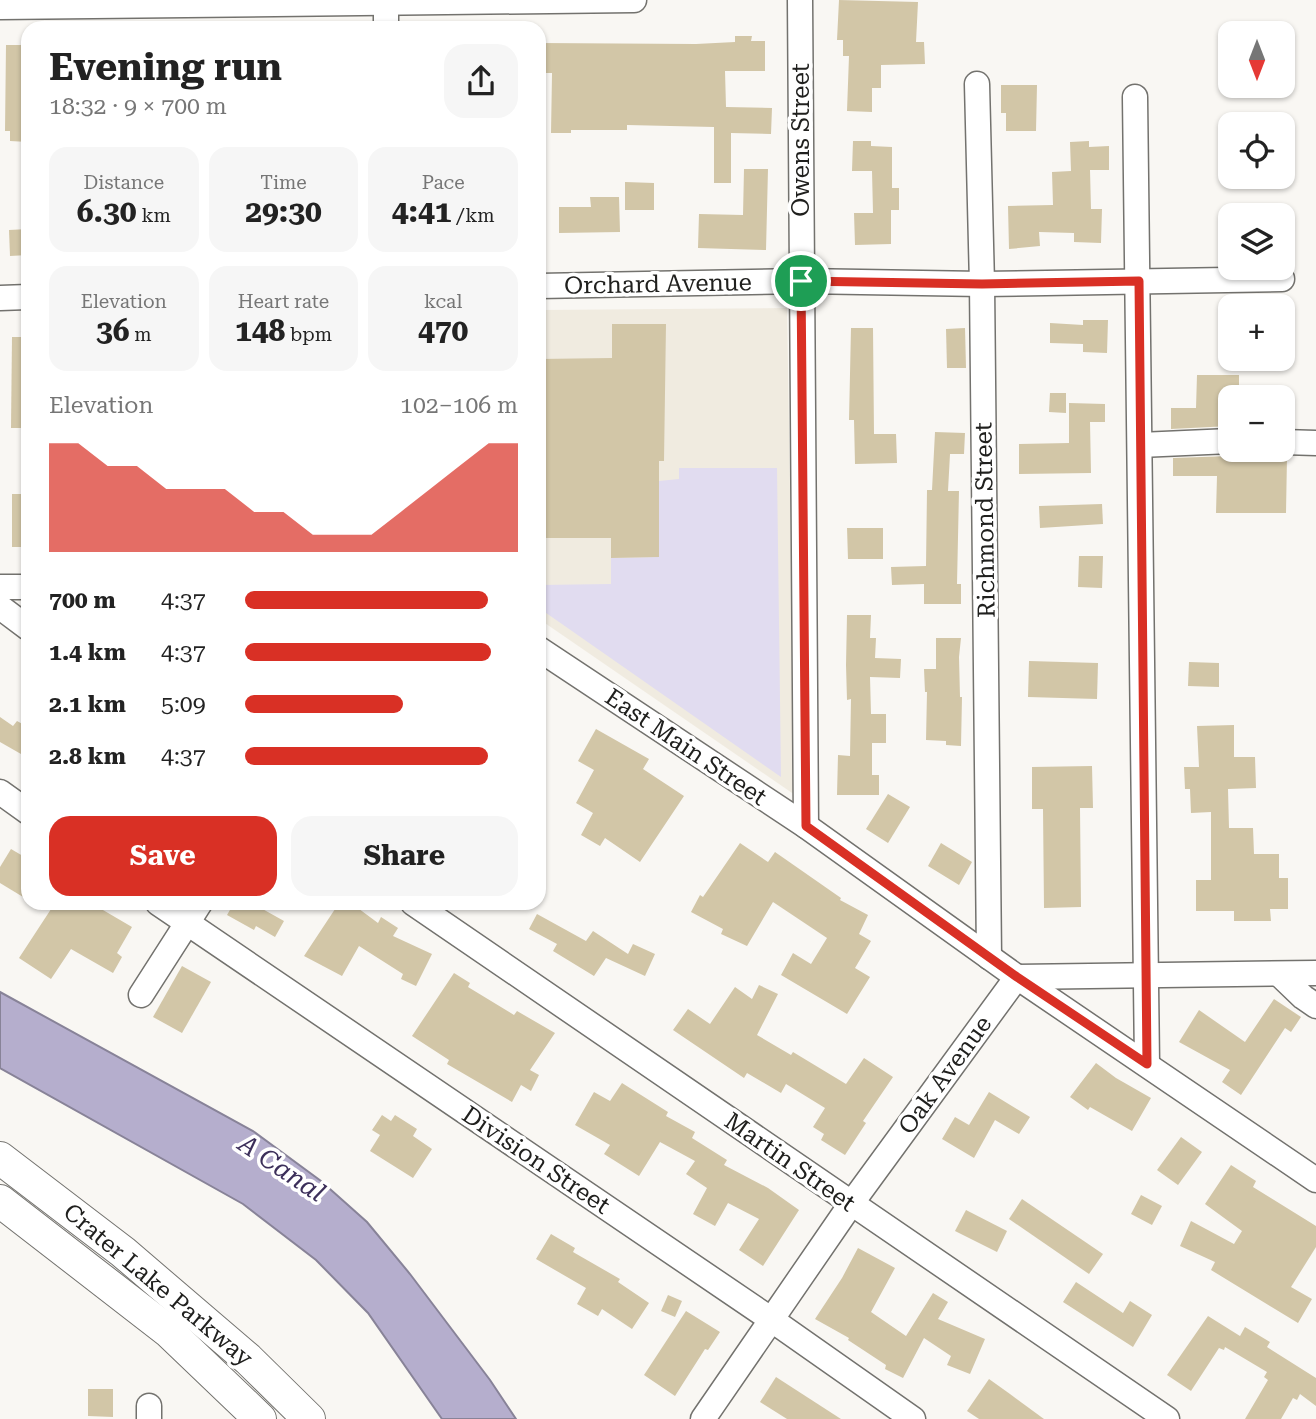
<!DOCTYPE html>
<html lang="en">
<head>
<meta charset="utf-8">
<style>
	:root { --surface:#fff; --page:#f6f6f6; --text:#222; --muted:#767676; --accent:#d93025 }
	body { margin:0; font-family:"Roboto Serif",serif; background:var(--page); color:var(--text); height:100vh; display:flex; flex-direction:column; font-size:26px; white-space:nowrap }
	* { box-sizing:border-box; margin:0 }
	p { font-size:23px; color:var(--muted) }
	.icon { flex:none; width:38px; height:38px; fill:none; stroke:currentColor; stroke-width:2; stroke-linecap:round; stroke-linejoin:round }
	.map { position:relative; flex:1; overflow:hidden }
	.drawer { position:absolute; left:21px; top:21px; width:525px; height:889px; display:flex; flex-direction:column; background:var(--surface); border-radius:21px; box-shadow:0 2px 5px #0004 }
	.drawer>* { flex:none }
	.needle { width:46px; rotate:180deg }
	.fabs { position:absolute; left:1218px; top:21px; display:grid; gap:14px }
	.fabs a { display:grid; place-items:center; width:77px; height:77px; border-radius:14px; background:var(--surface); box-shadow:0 2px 5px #0004; font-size:35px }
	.pin { position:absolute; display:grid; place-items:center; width:60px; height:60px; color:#fff; margin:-30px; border:4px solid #fff; border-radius:50%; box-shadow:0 2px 7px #0007 }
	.round { display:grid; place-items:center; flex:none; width:74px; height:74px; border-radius:21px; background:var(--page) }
	.head { display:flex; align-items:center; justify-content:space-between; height:119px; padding:0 28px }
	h1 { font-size:38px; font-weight:700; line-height:52px }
	.stats { display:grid; grid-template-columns:repeat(3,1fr); gap:10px; height:119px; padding:7px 28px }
	.stats div { display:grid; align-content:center; border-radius:18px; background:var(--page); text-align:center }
	.stats b { font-size:30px; font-weight:700 }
	.stats small { font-size:19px; font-weight:400 }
	.stats p { font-size:19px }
	.chart { height:196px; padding:14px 28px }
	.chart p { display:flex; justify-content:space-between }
	.chart svg { width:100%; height:126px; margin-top:7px; fill:var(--accent); opacity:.7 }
	.primary-button { display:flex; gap:14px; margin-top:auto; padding:14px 28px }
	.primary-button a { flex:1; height:80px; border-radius:21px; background:var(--accent); color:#fff; font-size:28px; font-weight:700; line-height:80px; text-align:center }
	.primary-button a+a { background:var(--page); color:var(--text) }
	ul { padding:0 28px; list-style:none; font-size:23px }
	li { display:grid; grid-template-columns:112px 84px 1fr; align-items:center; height:52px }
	li i { height:18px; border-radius:9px; background:var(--accent) }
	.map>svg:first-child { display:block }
</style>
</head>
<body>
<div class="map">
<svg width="1316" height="1419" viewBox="0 0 1316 1419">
	<rect width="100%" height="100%" fill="#f9f7f3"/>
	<!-- built -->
	<polygon fill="#f0ebe0" points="787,308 795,795 539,619 539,310"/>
	<!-- green -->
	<polygon fill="#e1dcf0" points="679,468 777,468 781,777 539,608 539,585 611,584 611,558 659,557 659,481 679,479"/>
	<!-- water -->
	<polygon fill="#b5aecd" stroke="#888398" stroke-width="2" points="0,992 253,1131 321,1181 367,1222 410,1274 490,1380 516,1419 442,1419 368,1313 316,1260 243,1204 0,1068"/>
	<!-- building -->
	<g fill="#d2c6a7">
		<polygon points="839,0 918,2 916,42 924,42 925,64 881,65 881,88 872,88 872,112 847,111 849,56 843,56 843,40 837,40"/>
		<polygon points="735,36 752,36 751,41 765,41 765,71 725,71 726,107 772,108 771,134 731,133 731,183 714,183 714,127 627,125 627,130 571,130 571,133 551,133 552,73 539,73 539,43 696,44 735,42"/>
		<polygon points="6,45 28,45 28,142 10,141 10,131 5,131"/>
		<polygon points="1001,85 1037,85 1036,131 1006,131 1006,113 1001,113"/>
		<polygon points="853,141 871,141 871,146 892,147 892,188 899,188 899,210 891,210 891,244 855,245 854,213 873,213 872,171 852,171"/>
		<polygon points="1089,141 1089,147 1109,146 1109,170 1090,170 1091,209 1102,209 1101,243 1074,242 1074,233 1039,232 1040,246 1009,249 1008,206 1053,205 1052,172 1071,171 1070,142"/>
		<polygon points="744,169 768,169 766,250 698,248 699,214 743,215"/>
		<polygon points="625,182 654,183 654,210 625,210"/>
		<polygon points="590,197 619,197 620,232 559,233 559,207 591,207"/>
		<polygon points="28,229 28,255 10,256 9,230"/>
		<polygon points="1083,320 1108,320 1107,353 1083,352 1083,344 1050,343 1050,323 1083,325"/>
		<polygon points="612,324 666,324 664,461 659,461 659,557 611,558 611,538 539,538 539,359 612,358"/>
		<polygon points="851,328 873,328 874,434 896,434 897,463 855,464 854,420 849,420"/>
		<polygon points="965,328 966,368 947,368 946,329"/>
		<polygon points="12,337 28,337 28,428 11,428"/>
		<polygon points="1197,375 1239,375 1239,397 1230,397 1230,426 1171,429 1171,408 1196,408"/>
		<polygon points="1050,393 1066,393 1066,413 1049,412"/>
		<polygon points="1069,403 1105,404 1105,422 1090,422 1091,473 1019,474 1019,444 1069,443"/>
		<polygon points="935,432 965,433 964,454 950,454 948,491 959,491 957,584 961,584 961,604 924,604 924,584 892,585 891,567 926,566 927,490 932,490"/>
		<polygon points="1238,453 1274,453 1287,457 1286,513 1216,513 1217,476 1173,476 1173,458 1231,456"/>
		<rect x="12" y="494" width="16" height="53"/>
		<polygon points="1102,504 1103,524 1040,528 1039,506"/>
		<polygon points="847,528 883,528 883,559 848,559"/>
		<polygon points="1079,556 1103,556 1102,588 1078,587"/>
		<polygon points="847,615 871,615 870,638 876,638 875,658 901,659 900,678 870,677 871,714 886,714 886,743 872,743 872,775 879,775 879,795 837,795 838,755 850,756 851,699 847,700 846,665"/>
		<polygon points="936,638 961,638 959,657 960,697 962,697 961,746 946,745 946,741 926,740 927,692 925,692 924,669 936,669"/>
		<polygon points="1029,661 1098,663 1097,699 1028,697"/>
		<polygon points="1189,662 1219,663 1219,687 1188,686"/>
		<polygon points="0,717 13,726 17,721 28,727 28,758 0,742"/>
		<polygon points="1234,725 1234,757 1255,757 1256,788 1228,789 1229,828 1253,828 1254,854 1279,854 1279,878 1288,878 1288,909 1270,909 1271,921 1234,921 1234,911 1196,911 1196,880 1211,880 1211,812 1191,813 1190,789 1185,789 1184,767 1199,767 1197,726"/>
		<polygon points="596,729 649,759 643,769 684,796 640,862 605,838 600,846 581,835 593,813 576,803 594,770 578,761"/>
		<polygon points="1092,766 1093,808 1080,808 1081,907 1044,908 1043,809 1032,809 1032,767"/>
		<polygon points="888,794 910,807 888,843 866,829"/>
		<polygon points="740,843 768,862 775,852 841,898 840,900 868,915 859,934 871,941 855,968 870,977 847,1014 781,975 793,953 811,964 827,938 773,902 747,946 721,934 723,929 691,912 700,895 703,897"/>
		<polygon points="941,843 972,862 959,885 928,866"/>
		<polygon points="11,849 28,859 28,900 0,883 0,867"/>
		<polygon points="55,903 91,903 132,927 117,953 122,957 113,973 71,949 51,979 19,958"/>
		<polygon points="234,903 252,903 284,921 275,937 256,926 254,930 227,915"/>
		<polygon points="339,903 351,903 378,923 381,917 398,928 393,936 432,954 416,986 401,979 403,974 359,946 342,976 304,956"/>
		<polygon points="537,914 586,941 593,931 628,954 633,944 655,954 645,976 606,958 594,976 553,951 557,944 529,929"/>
		<polygon points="182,966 211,982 182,1033 153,1017"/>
		<polygon points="454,973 470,983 468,987 514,1015 517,1011 555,1033 530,1070 539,1075 531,1091 521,1085 512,1102 447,1064 449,1060 412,1036"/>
		<polygon points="759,985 778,994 757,1035 791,1055 793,1052 846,1084 864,1058 893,1077 863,1121 866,1123 845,1155 821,1140 824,1134 813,1127 825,1108 786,1084 781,1093 747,1073 744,1078 673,1030 688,1009 710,1024 735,987 752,999"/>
		<polygon points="1274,999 1301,1017 1291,1032 1285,1028 1241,1095 1222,1082 1230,1070 1179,1042 1199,1010 1245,1042"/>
		<polygon points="1096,1063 1116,1078 1151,1098 1132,1131 1090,1107 1088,1110 1070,1097"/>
		<polygon points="622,1083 668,1112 666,1116 695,1132 692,1138 727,1160 724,1165 768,1188 799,1210 763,1266 739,1250 759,1219 728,1203 715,1226 693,1214 707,1188 686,1174 695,1161 660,1142 639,1176 604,1154 610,1145 575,1125 594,1092 610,1101"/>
		<polygon points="989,1092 1030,1117 1019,1134 995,1120 974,1158 942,1139 955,1117 969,1125"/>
		<polygon points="382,1115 391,1121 395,1115 417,1129 413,1136 432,1149 413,1178 370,1151 380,1135 372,1130"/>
		<polygon points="1181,1137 1202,1152 1178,1185 1157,1170"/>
		<polygon points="1231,1165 1256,1181 1253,1187 1316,1226 1316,1247 1291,1287 1312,1299 1298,1323 1211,1270 1215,1262 1180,1246 1191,1221 1234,1244 1242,1231 1205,1204"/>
		<polygon points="1141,1195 1162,1206 1152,1225 1131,1214"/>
		<polygon points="1022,1199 1103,1254 1089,1274 1009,1219"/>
		<polygon points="966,1210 1007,1231 997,1252 955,1231"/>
		<polygon points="551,1234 575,1248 573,1252 620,1279 618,1282 649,1303 632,1329 602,1309 598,1316 577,1304 586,1288 536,1259"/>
		<polygon points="858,1248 895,1268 871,1312 906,1336 933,1293 948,1302 938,1319 985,1339 970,1374 947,1365 951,1356 924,1338 903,1378 885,1369 886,1365 848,1340 849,1338 815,1319 842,1278"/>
		<polygon points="1076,1282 1123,1313 1130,1301 1152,1315 1133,1347 1063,1302"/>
		<polygon points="668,1295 682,1301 675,1317 661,1311"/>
		<polygon points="686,1311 720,1332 708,1350 705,1349 675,1396 644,1375"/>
		<polygon points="1208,1316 1240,1336 1245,1327 1270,1342 1267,1347 1316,1378 1316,1406 1300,1394 1297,1400 1293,1398 1281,1419 1245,1419 1268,1380 1264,1377 1267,1372 1225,1347 1224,1350 1219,1348 1191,1391 1167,1375"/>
		<polygon points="776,1377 841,1419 787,1419 760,1402"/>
		<polygon points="989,1379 1010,1394 1044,1419 979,1419 967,1411"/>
		<polygon points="88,1389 113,1389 113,1417 88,1416"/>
	</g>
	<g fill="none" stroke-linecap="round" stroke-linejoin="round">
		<!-- minor casing -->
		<g stroke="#73726e" stroke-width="27">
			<g id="minor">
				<polyline points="386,0 386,28"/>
				<polyline points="800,0 806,826"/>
				<polyline points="0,7 634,0"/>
				<polyline points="977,84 982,284 989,957"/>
				<polyline points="1135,97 1147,1064"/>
				<polyline points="539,286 801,281 982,284 1282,279"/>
				<polyline points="0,298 28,297"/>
				<polyline points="1283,442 1316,443"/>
				<polyline points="1140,445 1230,441"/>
				<polyline points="0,587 28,587"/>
				<polyline points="0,607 28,628"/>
				<polyline points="539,649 806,826 1017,977 1316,1180"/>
				<polyline points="0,792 28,812"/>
				<polyline points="158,903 772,1320 913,1419"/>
				<polyline points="413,903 1167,1419"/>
				<polyline points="1279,974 1303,997 1316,1006"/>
				<polyline points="1017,977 1316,973"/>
				<polyline points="141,995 200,903"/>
				<polyline points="149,1406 149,1419"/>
				<polyline points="703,1419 851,1204 1017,977"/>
			</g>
		</g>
		<!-- major casing -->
		<g stroke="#73726e" stroke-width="34">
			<g id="major">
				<polyline points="0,1158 123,1252 248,1359 309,1419"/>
				<polyline points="0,1201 168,1331 260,1419"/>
			</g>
		</g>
		<!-- minor -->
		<use href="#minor" stroke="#fff" stroke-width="24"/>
		<!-- major -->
		<use href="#major" stroke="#fff" stroke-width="32"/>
	</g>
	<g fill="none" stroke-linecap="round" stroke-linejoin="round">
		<!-- route casing -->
		<g stroke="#fff" stroke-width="14">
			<polygon id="route" points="801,281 982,284 1139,281 1147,1064 1017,977 806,826"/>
		</g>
		<!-- route -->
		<use href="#route" stroke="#d93025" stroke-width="9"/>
	</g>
	<g text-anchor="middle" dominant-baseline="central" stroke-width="7" stroke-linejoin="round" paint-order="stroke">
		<!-- street labels -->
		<g font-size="24" fill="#20201e" stroke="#fff">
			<text transform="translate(801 140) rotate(-90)">Owens Street</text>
			<text transform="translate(658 284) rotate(-1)">Orchard Avenue</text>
			<text transform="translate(985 520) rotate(-91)">Richmond Street</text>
			<text transform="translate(686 747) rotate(34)">East Main Street</text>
			<text transform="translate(945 1075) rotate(-54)">Oak Avenue</text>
			<text transform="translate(536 1160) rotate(34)">Division Street</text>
			<text transform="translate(790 1162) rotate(35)">Martin Street</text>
			<text transform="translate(158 1285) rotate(40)">Crater Lake Parkway</text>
		</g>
		<!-- water labels -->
		<g font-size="26" font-style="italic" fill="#3c2f5a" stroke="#fff">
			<text transform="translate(282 1168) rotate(34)">A Canal</text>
		</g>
	</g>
</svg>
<div class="fabs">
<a><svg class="needle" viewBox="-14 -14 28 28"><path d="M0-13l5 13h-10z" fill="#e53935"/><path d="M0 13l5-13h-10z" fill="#767676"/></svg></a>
<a><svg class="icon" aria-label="locate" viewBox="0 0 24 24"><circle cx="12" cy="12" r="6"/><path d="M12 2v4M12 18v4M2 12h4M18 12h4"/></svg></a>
<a><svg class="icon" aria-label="layers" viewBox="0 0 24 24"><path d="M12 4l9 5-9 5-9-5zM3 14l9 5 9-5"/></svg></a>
<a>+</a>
<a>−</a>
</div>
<div class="pin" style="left:801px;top:281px;background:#1e9e55"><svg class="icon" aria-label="arrive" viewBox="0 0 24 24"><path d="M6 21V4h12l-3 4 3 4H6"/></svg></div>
<section class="drawer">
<div class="head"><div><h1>Evening run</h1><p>18:32 · 9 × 700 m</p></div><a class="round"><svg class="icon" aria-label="share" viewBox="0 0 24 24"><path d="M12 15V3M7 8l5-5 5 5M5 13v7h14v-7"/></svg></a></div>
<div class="stats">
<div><p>Distance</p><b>6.30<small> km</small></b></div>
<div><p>Time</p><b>29:30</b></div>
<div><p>Pace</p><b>4:41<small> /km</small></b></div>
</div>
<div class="stats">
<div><p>Elevation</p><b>36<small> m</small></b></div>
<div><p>Heart rate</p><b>148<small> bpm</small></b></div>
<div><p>kcal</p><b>470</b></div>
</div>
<div class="chart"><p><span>Elevation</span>102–106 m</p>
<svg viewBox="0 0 160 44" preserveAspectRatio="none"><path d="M0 44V6L10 6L20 14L30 14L40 22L50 22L60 22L70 30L80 30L90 38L100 38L110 38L120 30L130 22L140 14L150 6L160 6V44z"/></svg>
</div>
<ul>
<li><b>700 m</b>4:37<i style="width:89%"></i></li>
<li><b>1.4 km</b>4:37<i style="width:90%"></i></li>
<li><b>2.1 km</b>5:09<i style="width:58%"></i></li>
<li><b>2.8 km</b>4:37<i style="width:89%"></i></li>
</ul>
<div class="primary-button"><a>Save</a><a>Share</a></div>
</section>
</div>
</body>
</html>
